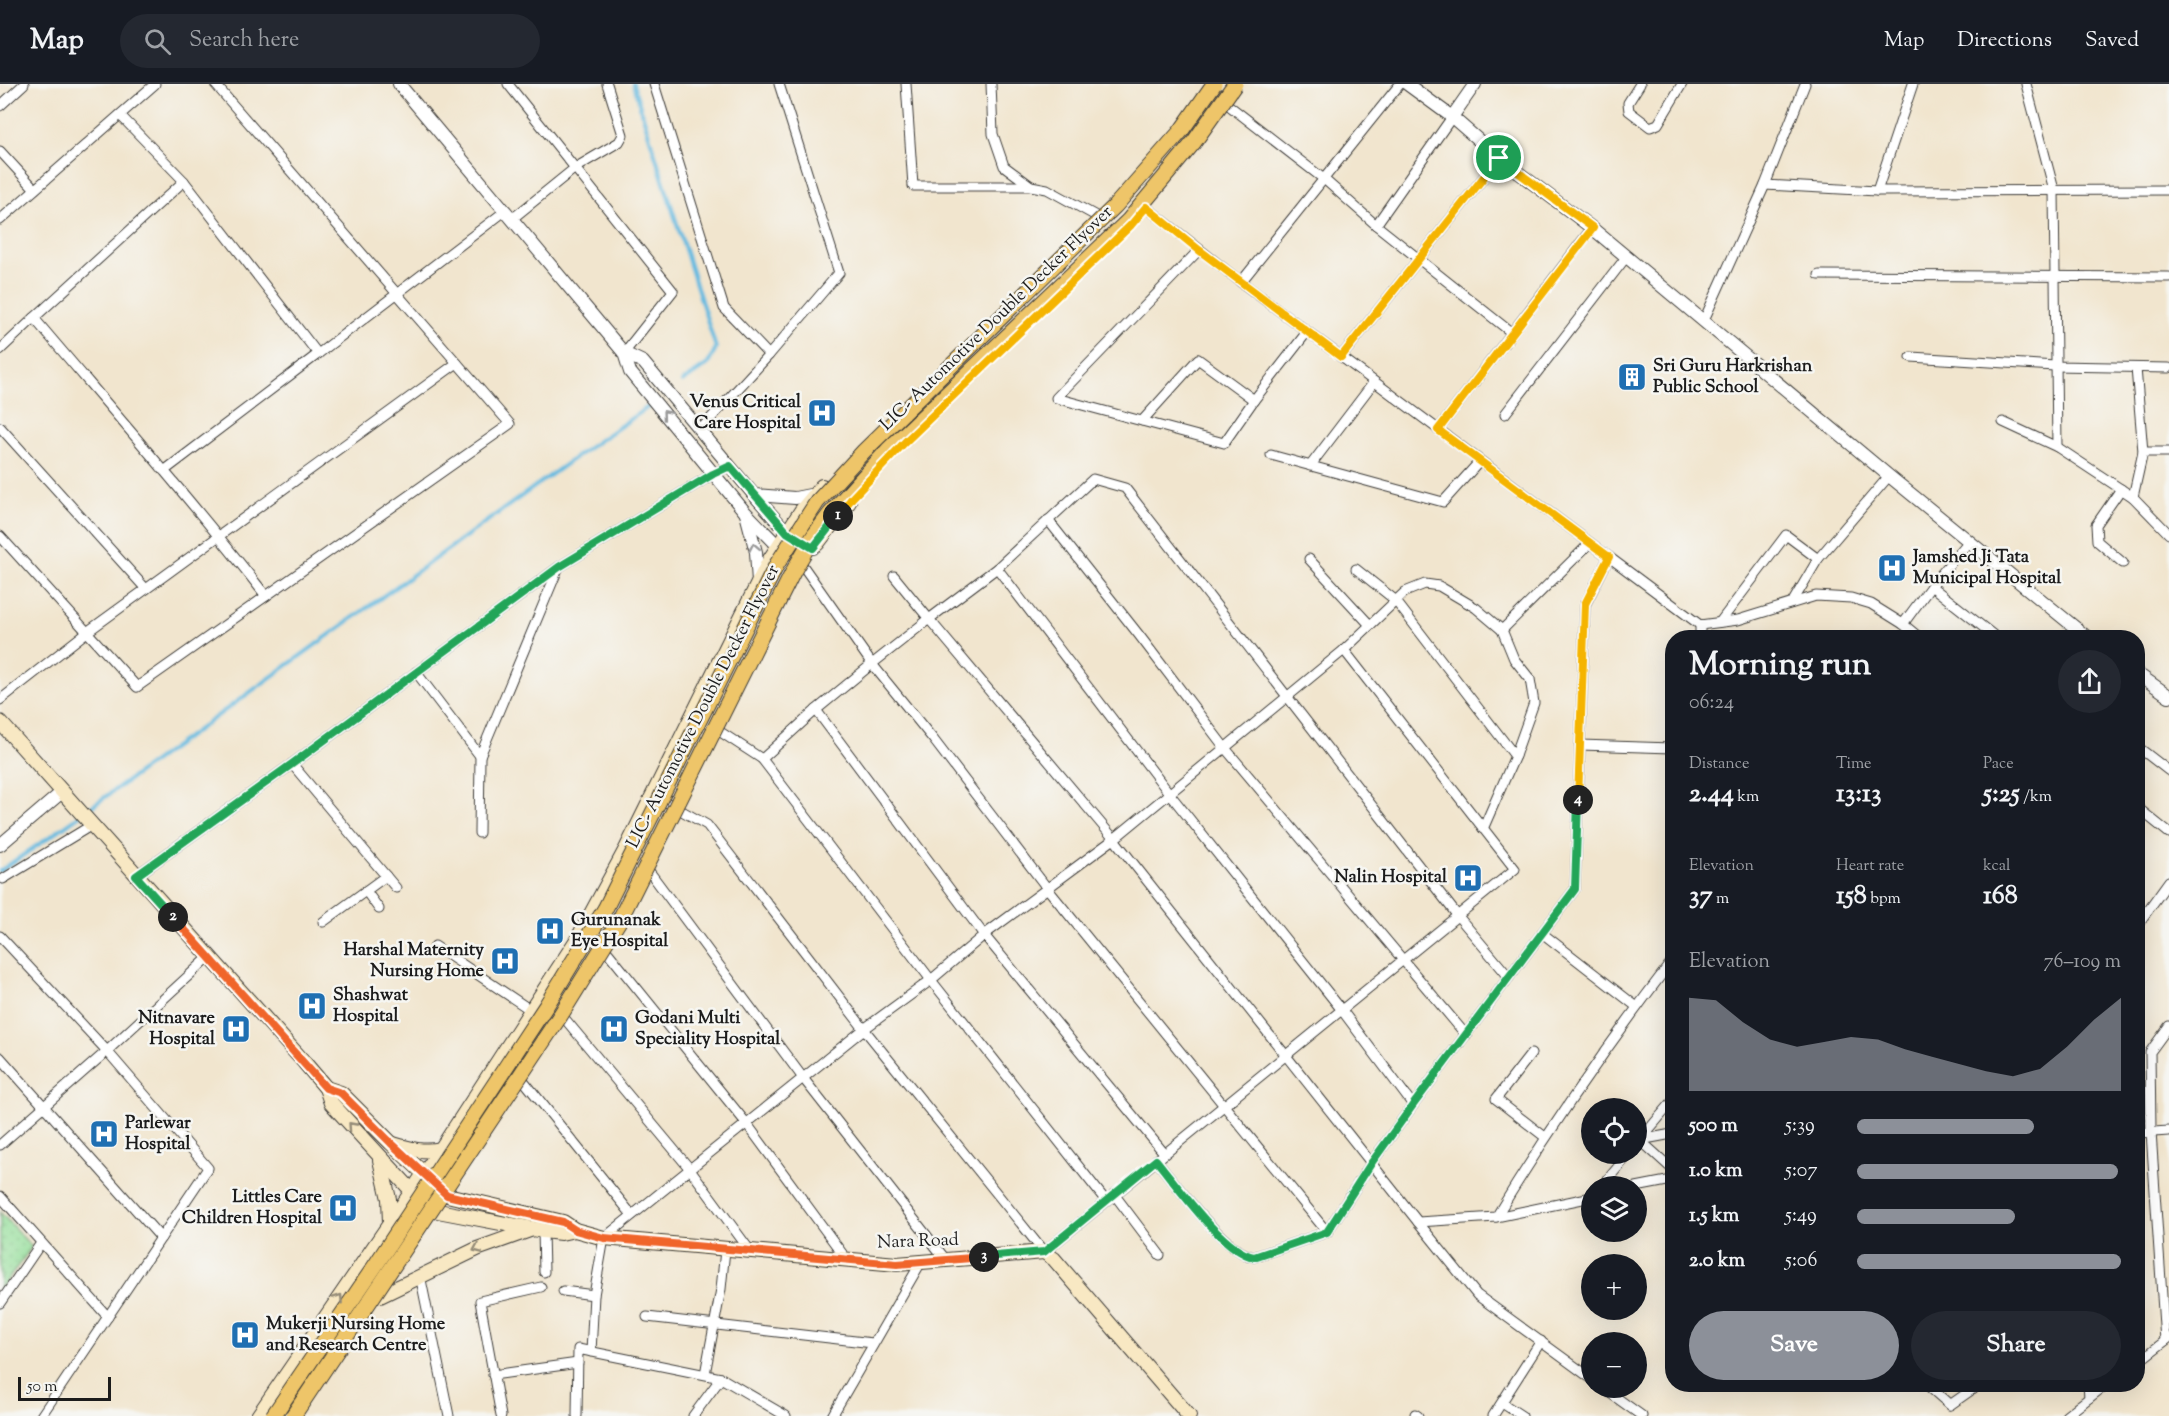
<!DOCTYPE html>
<html lang="en">
<head>
<meta charset="utf-8">
<style>
	:root { --surface:#171b24; --page:#242831; --text:#f1f3f6; --muted:#9ea1a6; --line:#363941; --accent:#8c9099 }
	body { margin:0; font-family:"Sorts Mill Goudy",serif; background:var(--page); color:var(--text); height:100vh; display:flex; flex-direction:column; font-size:22px; white-space:nowrap }
	* { box-sizing:border-box; margin:0 }
	p { font-size:20px; color:var(--muted) }
	.icon { flex:none; width:33px; height:33px; fill:none; stroke:currentColor; stroke-width:2; stroke-linecap:round; stroke-linejoin:round }
	.map { position:relative; flex:1; overflow:hidden }
	.sheet { position:absolute; left:1665px; top:546px; width:480px; height:762px; display:flex; flex-direction:column; background:var(--surface); border-radius:24px; box-shadow:0 6px 24px #0002 }
	.sheet>* { flex:none }
	.buttons { position:absolute; left:1581px; top:1014px; display:grid; gap:12px }
	.buttons a { display:grid; place-items:center; width:66px; height:66px; border-radius:50%; background:var(--surface); box-shadow:0 6px 24px #0002; font-size:30px }
	.scale { position:absolute; left:18px; bottom:15px; width:93px; box-sizing:border-box; padding-left:6px; border:3px solid #1c1c1c; border-top:0; font-size:16px; line-height:21px; white-space:nowrap; color:#1c1c1c; -webkit-text-stroke:4px #f6f6f2; paint-order:stroke }
	.pin { position:absolute; display:grid; place-items:center; width:51px; height:51px; color:#fff; margin:-26px; border:3px solid #fff; border-radius:50%; box-shadow:0 2px 6px #0007 }
	.km { position:absolute; width:30px; height:30px; margin:-15px; border-radius:50%; background:#222; color:#fff; font-size:16px; line-height:30px; text-align:center }
	.round { display:grid; place-items:center; flex:none; width:63px; height:63px; border-radius:32px; background:var(--page) }
	.headline { display:flex; align-items:center; justify-content:space-between; height:102px; padding:0 24px }
	h1 { font-size:33px; font-weight:700; line-height:45px }
	.figures { display:grid; grid-template-columns:repeat(3,1fr); gap:9px; height:102px; padding:6px 24px }
	.figures div { display:grid; align-content:center }
	.figures b { font-size:26px; font-weight:700 }
	.figures small { font-size:16px; font-weight:400 }
	.figures p { font-size:16px }
	.chart { height:168px; padding:12px 24px }
	.chart p { display:flex; justify-content:space-between }
	.chart svg { width:100%; height:108px; margin-top:6px; fill:var(--accent); opacity:.7 }
	.cta { display:flex; gap:12px; margin-top:auto; padding:12px 24px }
	.cta a { flex:1; height:69px; border-radius:36px; background:var(--accent); color:#fff; font-size:24px; font-weight:700; line-height:69px; text-align:center }
	.cta a+a { background:var(--page); color:var(--text) }
	ul { padding:0 24px; list-style:none; font-size:20px }
	li { display:grid; grid-template-columns:96px 72px 1fr; align-items:center; height:45px }
	li i { height:15px; border-radius:8px; background:var(--accent) }
	header { display:flex; align-items:center; gap:36px; box-sizing:border-box; height:84px; padding:0 30px; background:var(--surface); border-bottom:2px solid var(--line) }
	header strong { font-size:28px }
	nav { display:flex; gap:33px; margin-inline-start:auto; font-size:21px }
	.search { width:420px; height:54px; background:var(--page); display:flex; align-items:center; gap:15px; box-sizing:border-box; padding:0 21px; border-radius:33px; color:var(--muted); font-size:22px }
	.map>svg:first-child { display:block }
</style>
</head>
<body>
<header>
<strong>Map</strong>
<div class="search"><svg class="icon" aria-label="search" viewBox="0 0 24 24"><circle cx="10" cy="10" r="6"/><path d="M15 15l6 6"/></svg>Search here</div>
<nav><a>Map</a><a>Directions</a><a>Saved</a></nav>
</header>
<div class="map">
<svg width="2169" height="1332" viewBox="0 0 2169 1332">
	<defs>
		<pattern id="park-dots" width="8" height="8" patternUnits="userSpaceOnUse" patternTransform="scale(1.5)"><rect width="8" height="8" fill="#95df9b"/><path d="M2 2h.1M6 6h.1" fill="none" stroke="#80bf85" stroke-width="1.8" stroke-linecap="round"/></pattern>
	</defs>
	<rect width="100%" height="100%" fill="#f6f6f2"/>
	<filter id="ink" filterUnits="userSpaceOnUse"><feTurbulence type="fractalNoise" baseFrequency=".0167" numOctaves="2"/><feDisplacementMap in="SourceGraphic" scale="12" xChannelSelector="R" yChannelSelector="G"/><feConvolveMatrix kernelMatrix="1 2 1 2 8 2 1 2 1" color-interpolation-filters="sRGB"/></filter>
	<filter id="wash" filterUnits="userSpaceOnUse"><feTurbulence type="fractalNoise" baseFrequency=".008" numOctaves="4" result="noise"/><feDisplacementMap in="SourceGraphic" scale="24" xChannelSelector="R" yChannelSelector="G"/><feGaussianBlur stdDeviation="1.35" result="paint"/><feColorMatrix in="noise" values="0 0 0 0 0 0 0 0 0 0 0 0 0 0 0 0 0 1.4 0 .05"/><feComposite in="paint" operator="in"/></filter>
	<g filter="url(#wash)">
		<rect width="100%" height="100%" fill="#f1e5ce"/>
		<!-- park -->
		<polygon fill="url(#park-dots)" stroke="#587e5c" stroke-width="1.5" points="0,1128 32,1163 0,1206"/>
		<g fill="none" stroke-linecap="round" stroke-linejoin="round">
			<!-- stream -->
			<g stroke="#63bae0" stroke-width="4">
				<polyline points="633,0 716,264 708,280 682,298"/>
				<polyline points="0,787 51,752 584,367 651,321"/>
			</g>
		</g>
	</g>
	<g filter="url(#ink)">
		<g fill="none" stroke-linecap="round" stroke-linejoin="round">
			<!-- minor casing -->
			<g stroke="#3c3a37" stroke-width="11">
				<g id="minor">
					<polyline points="508,0 673,207 624,269"/>
					<polyline points="654,0 724,224 769,271"/>
					<polyline points="906,0 913,102 1031,102"/>
					<polyline points="991,0 993,50 1004,82 1031,102 1047,105 1096,132"/>
					<polyline points="1640,0 1628,19 1629,27 1650,43 1658,40 1682,0"/>
					<polyline points="1913,0 1877,107 2169,106"/>
					<polyline points="1227,20 1325,96 1376,141 1512,249"/>
					<polyline points="0,22 24,0"/>
					<polyline points="120,31 184,97"/>
					<polyline points="0,67 35,105"/>
					<polyline points="1765,101 1877,107"/>
					<polyline points="1146,123 1241,198 1700,541"/>
					<polyline points="512,135 575,84 619,58 623,51 607,0"/>
					<polyline points="0,136 155,0"/>
					<polyline points="1376,141 1452,33"/>
					<polyline points="1199,166 1056,314 1224,359 1254,316 1307,248"/>
					<polyline points="1819,191 2169,193"/>
					<polyline points="1241,198 1400,0"/>
					<polyline points="1704,236 1765,101 1805,0"/>
					<polyline points="0,266 34,234"/>
					<polyline points="318,270 505,127"/>
					<polyline points="1341,273 1499,74"/>
					<polyline points="1911,273 2055,282 2169,284"/>
					<polyline points="2136,284 2143,368 2169,368"/>
					<polyline points="1505,330 1627,172"/>
					<polyline points="1142,337 1198,275 1254,316"/>
					<polyline points="2003,338 2057,363 2054,106 2026,0"/>
					<polyline points="0,343 146,505"/>
					<polyline points="700,346 769,271 839,189 779,0"/>
					<polyline points="1438,346 1592,144"/>
					<polyline points="2057,363 2133,413 2143,368"/>
					<polyline points="1271,371 1443,418 1480,377"/>
					<polyline points="1310,382 1374,298"/>
					<path d="M164,387l154,-117 -134,-173 -150,137c78,92 158,183 232,278"/>
					<polyline points="2121,405 2096,441 2097,457 2123,479"/>
					<polyline points="2133,413 2169,450"/>
					<polyline points="1048,436 1139,551 1225,664 1466,951"/>
					<polyline points="0,452 137,603 510,340 215,0"/>
					<polyline points="1309,475 1370,541"/>
					<polyline points="1818,475 1889,392"/>
					<path d="M803,482l69,98 57,-45 185,220 304,383 78,-5c54,-89 113,-174 176,-256"/>
					<polyline points="997,484 1093,395 1125,404 1457,831 1509,893"/>
					<polyline points="1356,485 1395,516 1515,672"/>
					<polyline points="894,492 929,535 997,484 1169,709 1341,925 1413,1021 1575,805 1585,521 1609,473"/>
					<polyline points="1931,502 1969,457"/>
					<polyline points="1720,538 1786,451 1818,475 1792,519"/>
					<polyline points="1903,540 1920,554"/>
					<polyline points="1700,554 1700,541 1738,536 1816,512 1851,514 1871,520 1903,540 1931,502 1997,554"/>
					<polyline points="416,588 480,672"/>
					<polyline points="0,616 87,548 457,279"/>
					<polyline points="816,626 872,580 933,655 1047,804 1327,1148 1372,1078 1413,1021"/>
					<polyline points="719,647 762,675 931,896 1106,1117"/>
					<polyline points="1580,661 1672,664"/>
					<polyline points="2138,663 2169,687"/>
					<polyline points="762,675 816,626 984,851 1164,1069"/>
					<polyline points="292,680 396,804"/>
					<polyline points="657,713 707,741 864,945 1044,1168 1515,785 1344,566"/>
					<polyline points="2138,724 2169,749"/>
					<polyline points="1483,745 1515,672 1534,619 1530,595 1514,575 1502,546"/>
					<polyline points="479,749 480,672 558,485"/>
					<polyline points="649,787 803,994 946,1176"/>
					<polyline points="136,792 292,680 559,483 713,390 730,382"/>
					<polyline points="3,795 92,741"/>
					<polyline points="366,807 379,825"/>
					<polyline points="323,838 386,792"/>
					<polyline points="2138,840 2169,797"/>
					<polyline points="1542,849 1637,923"/>
					<polyline points="0,852 107,967 208,1084 41,1332"/>
					<polyline points="435,862 532,927"/>
					<polyline points="606,866 747,1040 847,1176"/>
					<polyline points="565,935 690,1085 751,1168"/>
					<polyline points="1531,970 1496,1015 1545,1053"/>
					<polyline points="0,973 161,1154"/>
					<polyline points="524,997 632,1131"/>
					<polyline points="1672,1018 1640,1056 1672,1050"/>
					<polyline points="2138,1049 2169,1047"/>
					<polyline points="1639,1057 1640,1056 1672,1085"/>
					<polyline points="0,1061 107,967 209,873"/>
					<path d="M1156,1076c20,24 69,93 98,97l73,-25"/>
					<polyline points="1602,1102 1629,1070"/>
					<polyline points="1636,1103 1672,1096"/>
					<polyline points="1114,1110 1160,1171"/>
					<polyline points="0,1112 108,1233"/>
					<polyline points="1496,1133 1592,1113"/>
					<polyline points="1418,1138 1477,1211 1592,1295"/>
					<polyline points="543,1147 544,1188"/>
					<polyline points="420,1191 449,1332"/>
					<polyline points="563,1207 594,1211"/>
					<polyline points="0,1219 41,1159"/>
					<polyline points="647,1233 873,1259"/>
					<polyline points="2165,1257 2151,1048 2150,968 2169,942"/>
					<polyline points="591,1268 594,1211 604,1154 864,945 931,896 984,851 1114,755 1344,566 1405,508 1425,500 1439,502 1476,524 1502,546 1590,459"/>
					<polyline points="2138,1278 2169,1254"/>
					<polyline points="705,1290 721,1205 725,1166"/>
					<polyline points="493,1291 578,1279"/>
					<polyline points="721,1294 786,1332"/>
					<polyline points="1926,1300 1950,1321 1980,1300"/>
					<polyline points="2088,1300 2089,1314"/>
					<polyline points="1603,1304 1642,1332"/>
					<polyline points="1502,1319 1522,1332"/>
					<polyline points="1415,1330 1418,1332"/>
					<polyline points="501,1332 480,1217 541,1203"/>
					<polyline points="577,1332 578,1265 721,1294 693,1332"/>
					<polyline points="832,1332 920,1180"/>
					<polyline points="1493,1332 1541,1257"/>
					<polyline points="2066,1332 2107,1300"/>
				</g>
			</g>
			<!-- tertiary casing -->
			<g stroke="#3c3a37" stroke-width="14">
				<g id="tertiary">
					<polyline points="399,0 624,269 630,288 745,428 784,468"/>
					<polyline points="1407,0 1452,33 1499,74 1592,144 1889,392 2088,554"/>
					<polyline points="1452,33 1475,0"/>
					<polyline points="624,269 643,278 754,411 787,448 813,464"/>
					<polyline points="754,411 795,414 815,410"/>
					<polyline points="746,430 756,468 758,498"/>
					<polyline points="2138,590 2169,612"/>
					<polyline points="0,761 62,708"/>
				</g>
			</g>
			<!-- secondary casing -->
			<g stroke="#3c3a37" stroke-width="16">
				<g id="secondary">
					<polyline points="817,460 849,418"/>
					<polyline points="0,638 304,978 326,1004 331,1019 412,1107 438,1127 543,1147 561,1149 575,1146"/>
					<polyline points="326,1004 341,1009 391,1059 447,1111 563,1138 575,1146 604,1154 897,1180 1044,1168 1054,1175 1189,1332"/>
					<path d="M393,1060c16,5 32,9 48,5"/>
					<polyline points="380,1076 389,1115 390,1138"/>
					<polyline points="380,1212 477,1165 530,1146"/>
					<polyline points="258,1332 441,1065 578,854 626,765 770,475 801,427 822,402"/>
				</g>
			</g>
			<!-- minor -->
			<use href="#minor" stroke="#fff" stroke-width="9"/>
			<!-- tertiary -->
			<use href="#tertiary" stroke="#fff" stroke-width="12"/>
			<!-- secondary -->
			<use href="#secondary" stroke="#f8e8c3" stroke-width="14"/>
			<!-- rail -->
			<polyline stroke="#1c1c1c" stroke-width="4" points="290,1332 568,915 611,842 649,773 773,515 805,459 846,402 907,339 1122,136 1186,61 1230,0"/>
			<!-- primary-bridge casing -->
			<g stroke="#3c3a37" stroke-width="17" stroke-linecap="butt">
				<g id="primary-bridge">
					<polyline points="273,1332 375,1182 546,922 605,825 777,480 817,418 864,367 1115,122 1181,47 1214,0"/>
					<polyline points="293,1332 560,932 620,835 794,486 813,453 830,430 888,366 1128,137 1194,58 1235,0"/>
				</g>
			</g>
			<!-- primary-bridge -->
			<use href="#primary-bridge" stroke="#eec569" stroke-width="15"/>
		</g>
		<!-- one-way arrows -->
		<defs><path id="oneway-chevron" d="M-2-3.5L2.5 0L-2 3.5" fill="none" stroke-width="1.6" stroke-linecap="round" stroke-linejoin="round" transform="scale(1.5)"/></defs>
		<g stroke="#999">
			<use href="#oneway-chevron" transform="translate(666 330) rotate(-130)"/>
			<use href="#oneway-chevron" transform="translate(754 463) rotate(-101)"/>
		</g>
		<g stroke="#958c78">
			<use href="#oneway-chevron" transform="translate(352 1042) rotate(-132)"/>
			<use href="#oneway-chevron" transform="translate(477 1165) rotate(157)"/>
			<use href="#oneway-chevron" transform="translate(339 1214) rotate(-56)"/>
		</g>
	</g>
	<g fill="none" stroke-linecap="round" stroke-linejoin="round" filter="url(#ink)">
		<!-- split-1 casing -->
		<g stroke="#fff" stroke-width="12">
			<polyline id="split-1" points="838,432 852,414 905,358 1131,141 1146,123 1199,166 1341,273 1499,74"/>
		</g>
		<!-- split-2 casing -->
		<g stroke="#fff" stroke-width="12">
			<polyline id="split-2" points="173,833 136,792 292,680 559,483 713,390 730,382 787,448 813,464 838,432"/>
		</g>
		<!-- split-3 casing -->
		<g stroke="#fff" stroke-width="12">
			<polyline id="split-3" points="173,833 326,1004 341,1009 391,1059 447,1111 563,1138 575,1146 604,1154 897,1180 984,1173"/>
		</g>
		<!-- split-4 casing -->
		<g stroke="#fff" stroke-width="12">
			<path id="split-4" d="M984,1173l60,-5 112,-92c20,24 68,93 98,97l73,-25 45,-70 41,-57 162,-216 3,-89"/>
		</g>
		<!-- split-5 casing -->
		<g stroke="#fff" stroke-width="12">
			<polyline id="split-5" points="1499,74 1593,144 1438,346 1609,473 1585,520 1578,716"/>
		</g>
		<!-- split-1 -->
		<use href="#split-1" stroke="#f5b400" stroke-width="8"/>
		<!-- split-2 -->
		<use href="#split-2" stroke="#22a559" stroke-width="8"/>
		<!-- split-3 -->
		<use href="#split-3" stroke="#f0652b" stroke-width="8"/>
		<!-- split-4 -->
		<use href="#split-4" stroke="#22a559" stroke-width="8"/>
		<!-- split-5 -->
		<use href="#split-5" stroke="#f5b400" stroke-width="8"/>
	</g>
	<!-- icons -->
	<defs>
		<g id="building-square" transform="scale(1.5)"><rect x="-9" y="-9" width="18" height="18" rx="4" fill="#1f6fb2" stroke="#f6f6f2"/><path d="M-4-6H4V6H1V3H-1V6H-4ZM-2.5-4.3h1.7v1.8h-1.7ZM.8-4.3h1.7v1.8H.8ZM-2.5-1h1.7V.8h-1.7ZM.8-1h1.7V.8H.8Z" fill="#fff"/></g>
		<g id="hospital-square" transform="scale(1.5)"><rect x="-9" y="-9" width="18" height="18" rx="4" fill="#1f6fb2" stroke="#f6f6f2"/><path d="M-5-5h3v3.5h4V-5h3V5h-3V1.5h-4V5h-3Z" fill="#fff"/></g>
	</defs>
	<g fill-rule="evenodd">
		<use href="#building-square" x="1632" y="293"/>
		<use href="#hospital-square" x="822" y="329"/>
		<use href="#hospital-square" x="1892" y="484"/>
		<use href="#hospital-square" x="1468" y="794"/>
		<use href="#hospital-square" x="550" y="847"/>
		<use href="#hospital-square" x="505" y="877"/>
		<use href="#hospital-square" x="312" y="922"/>
		<use href="#hospital-square" x="236" y="945"/>
		<use href="#hospital-square" x="614" y="945"/>
		<use href="#hospital-square" x="104" y="1050"/>
		<use href="#hospital-square" x="343" y="1124"/>
		<use href="#hospital-square" x="245" y="1251"/>
	</g>
	<g text-anchor="middle" dominant-baseline="central" stroke-width="5" stroke-linejoin="round" paint-order="stroke">
		<!-- street labels -->
		<g font-size="18" fill="#1c1c1c" stroke="#f6f6f2">
			<text transform="translate(997 235) rotate(-44)">LIC- Automotive Double Decker Flyover</text>
			<text transform="translate(704 623) rotate(-63)">LIC- Automotive Double Decker Flyover</text>
			<text transform="translate(918 1158) rotate(-2)">Nara Road</text>
		</g>
		<!-- poi labels -->
		<g font-size="18" font-weight="bold" fill="#1c1c1c" stroke="#f6f6f2" text-anchor="start">
			<text x="1653" y="283">Sri Guru Harkrishan<tspan x="1653" dy="21">Public School</tspan></text>
			<text x="801" y="319" text-anchor="end">Venus Critical<tspan x="801" dy="21">Care Hospital</tspan></text>
			<text x="1913" y="474">Jamshed Ji Tata<tspan x="1913" dy="21">Municipal Hospital</tspan></text>
			<text x="1447" y="794" text-anchor="end">Nalin Hospital</text>
			<text x="571" y="837">Gurunanak<tspan x="571" dy="21">Eye Hospital</tspan></text>
			<text x="484" y="867" text-anchor="end">Harshal Maternity<tspan x="484" dy="21">Nursing Home</tspan></text>
			<text x="333" y="912">Shashwat<tspan x="333" dy="21">Hospital</tspan></text>
			<text x="215" y="935" text-anchor="end">Nitnavare<tspan x="215" dy="21">Hospital</tspan></text>
			<text x="635" y="935">Godani Multi<tspan x="635" dy="21">Speciality Hospital</tspan></text>
			<text x="125" y="1040">Parlewar<tspan x="125" dy="21">Hospital</tspan></text>
			<text x="322" y="1114" text-anchor="end">Littles Care<tspan x="322" dy="21">Children Hospital</tspan></text>
			<text x="266" y="1241">Mukerji Nursing Home<tspan x="266" dy="21">and Research Centre</tspan></text>
		</g>
	</g>
</svg>
<div class="buttons">
<a><svg class="icon" aria-label="locate" viewBox="0 0 24 24"><circle cx="12" cy="12" r="6"/><path d="M12 2v4M12 18v4M2 12h4M18 12h4"/></svg></a>
<a><svg class="icon" aria-label="layers" viewBox="0 0 24 24"><path d="M12 4l9 5-9 5-9-5zM3 14l9 5 9-5"/></svg></a>
<a>+</a>
<a>−</a>
</div>
<div class="scale">50 m</div>
<div class="pin" style="left:1499px;top:74px;background:#1e9e55"><svg class="icon" aria-label="arrive" viewBox="0 0 24 24"><path d="M6 21V4h12l-3 4 3 4H6"/></svg></div>
<b class="km" style="left:838px;top:432px">1</b>
<b class="km" style="left:173px;top:833px">2</b>
<b class="km" style="left:984px;top:1173px">3</b>
<b class="km" style="left:1578px;top:716px">4</b>
<section class="sheet">
<div class="headline"><div><h1>Morning run</h1><p>06:24</p></div><a class="round"><svg class="icon" aria-label="share" viewBox="0 0 24 24"><path d="M12 15V3M7 8l5-5 5 5M5 13v7h14v-7"/></svg></a></div>
<div class="figures">
<div><p>Distance</p><b>2.44<small> km</small></b></div>
<div><p>Time</p><b>13:13</b></div>
<div><p>Pace</p><b>5:25<small> /km</small></b></div>
</div>
<div class="figures">
<div><p>Elevation</p><b>37<small> m</small></b></div>
<div><p>Heart rate</p><b>158<small> bpm</small></b></div>
<div><p>kcal</p><b>168</b></div>
</div>
<div class="chart"><p><span>Elevation</span>76–109 m</p>
<svg viewBox="0 0 160 44" preserveAspectRatio="none"><path d="M0 44V6L10 7L20 16L30 23L40 26L50 24L60 22L70 23L80 27L90 30L100 33L110 36L120 38L130 35L140 26L150 15L160 6V44z"/></svg>
</div>
<ul>
<li><b>500 m</b>5:39<i style="width:67%"></i></li>
<li><b>1.0 km</b>5:07<i style="width:99%"></i></li>
<li><b>1.5 km</b>5:49<i style="width:60%"></i></li>
<li><b>2.0 km</b>5:06<i style="width:100%"></i></li>
</ul>
<div class="cta"><a>Save</a><a>Share</a></div>
</section>
</div>
</body>
</html>
